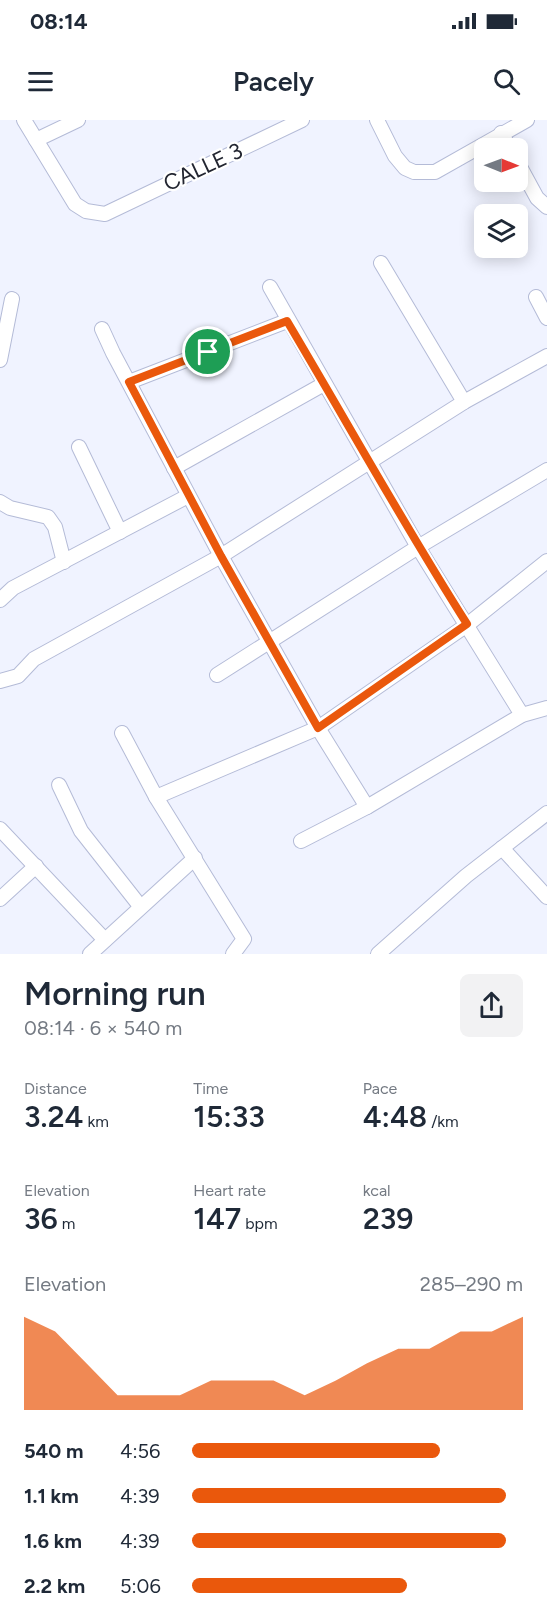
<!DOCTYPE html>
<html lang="en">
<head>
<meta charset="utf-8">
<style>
	:root { --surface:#fff; --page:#f2f2f3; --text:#1f2937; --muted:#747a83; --accent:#ea580c }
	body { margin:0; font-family:Figtree,sans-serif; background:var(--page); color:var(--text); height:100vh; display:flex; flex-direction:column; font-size:22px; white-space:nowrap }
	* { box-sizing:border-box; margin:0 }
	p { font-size:20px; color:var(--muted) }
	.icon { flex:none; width:33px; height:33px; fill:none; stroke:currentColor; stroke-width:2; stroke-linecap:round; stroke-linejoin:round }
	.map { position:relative; height:834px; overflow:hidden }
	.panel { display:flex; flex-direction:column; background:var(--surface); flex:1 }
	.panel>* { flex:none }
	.needle { width:39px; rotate:91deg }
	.buttons { position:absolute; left:474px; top:18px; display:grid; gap:12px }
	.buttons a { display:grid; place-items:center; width:54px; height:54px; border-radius:9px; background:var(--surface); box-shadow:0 3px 15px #0003; font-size:30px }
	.pin { position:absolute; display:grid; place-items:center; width:51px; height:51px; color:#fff; margin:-26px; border:3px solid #fff; border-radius:50%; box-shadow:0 2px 6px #0007 }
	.round { display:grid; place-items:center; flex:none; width:63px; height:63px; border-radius:9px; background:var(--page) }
	.head { display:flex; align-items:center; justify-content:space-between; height:102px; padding:0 24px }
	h1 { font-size:33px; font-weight:600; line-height:45px }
	.stats { display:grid; grid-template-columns:repeat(3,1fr); gap:9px; height:102px; padding:6px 24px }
	.stats div { display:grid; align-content:center }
	.stats b { font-size:30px; font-weight:600 }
	.stats small { font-size:16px; font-weight:400 }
	.stats p { font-size:16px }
	.chart { height:168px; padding:12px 24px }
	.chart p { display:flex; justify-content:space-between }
	.chart svg { width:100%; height:108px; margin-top:6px; fill:var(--accent); opacity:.7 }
	ul { padding:0 24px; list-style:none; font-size:20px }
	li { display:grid; grid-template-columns:96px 72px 1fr; align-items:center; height:45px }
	li i { height:15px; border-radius:8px; background:var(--accent) }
	.status { display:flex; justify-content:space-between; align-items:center; height:42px; padding:0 30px; background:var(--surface); direction:ltr }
	.status svg { height:16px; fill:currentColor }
	header { display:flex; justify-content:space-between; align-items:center; height:78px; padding:0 24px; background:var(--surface); font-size:27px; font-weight:600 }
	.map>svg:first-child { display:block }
</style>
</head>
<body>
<div class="status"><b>08:14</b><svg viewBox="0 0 49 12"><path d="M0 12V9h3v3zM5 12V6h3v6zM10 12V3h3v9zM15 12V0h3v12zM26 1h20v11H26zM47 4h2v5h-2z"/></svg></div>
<header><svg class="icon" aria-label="menu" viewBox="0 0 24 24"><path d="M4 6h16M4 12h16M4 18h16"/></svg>Pacely<svg class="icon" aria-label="search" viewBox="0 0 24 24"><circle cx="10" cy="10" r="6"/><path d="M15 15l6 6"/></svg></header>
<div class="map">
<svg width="547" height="834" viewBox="0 0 547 834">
	<rect width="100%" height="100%" fill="#f0f3ff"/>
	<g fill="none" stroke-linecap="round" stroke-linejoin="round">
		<!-- minor casing -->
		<g stroke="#b4bbd7" stroke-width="16">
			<g id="minor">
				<polyline points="24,0 75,84 86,91 105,94 302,0"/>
				<polyline points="377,0 395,36 405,48 414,52 435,52 527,0"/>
				<polyline points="501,13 510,28"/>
				<polyline points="36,20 78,0"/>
				<polyline points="518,43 537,78 547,87"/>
				<polyline points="381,143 464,282"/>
				<polyline points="270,167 418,427 522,595"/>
				<polyline points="536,177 547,198"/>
				<polyline points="102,209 113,233 221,436 318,608 367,687"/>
				<polyline points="0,240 12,179"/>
				<polyline points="129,262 287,201"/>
				<polyline points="79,327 120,412"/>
				<polyline points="174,348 324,264"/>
				<polyline points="0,382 10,388 48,397 55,407 64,442"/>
				<polyline points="0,480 13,468 188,376"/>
				<polyline points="217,555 418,427 547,350"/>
				<polyline points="0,561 18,556 34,539 221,436 464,282 547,236"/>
				<polyline points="122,613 156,677 244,819 233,834"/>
				<polyline points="59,665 81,711 140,786"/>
				<polyline points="156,677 318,608 467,505 547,441"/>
				<polyline points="0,709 105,820"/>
				<polyline points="301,721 367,687 522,595 547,588"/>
				<polyline points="502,728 547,777"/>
				<polyline points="0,779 36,746"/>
				<polyline points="90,834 195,738"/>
				<polyline points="378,834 466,756 547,693"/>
			</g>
		</g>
		<!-- minor -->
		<use href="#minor" stroke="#fff" stroke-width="14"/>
	</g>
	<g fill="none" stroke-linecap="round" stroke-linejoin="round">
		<!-- route casing -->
		<g stroke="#fff" stroke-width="12">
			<path id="route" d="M287,201c60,101 117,204 180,303l-149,104 -97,-172 -92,-174z"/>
		</g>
		<!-- route -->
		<use href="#route" stroke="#ea580c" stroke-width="8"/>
	</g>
	<g text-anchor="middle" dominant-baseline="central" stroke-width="4.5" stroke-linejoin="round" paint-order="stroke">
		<!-- street labels -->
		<g font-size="22" fill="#222530" stroke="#fff">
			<text transform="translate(203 47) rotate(-25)">CALLE 3</text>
		</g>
	</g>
</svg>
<div class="buttons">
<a><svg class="needle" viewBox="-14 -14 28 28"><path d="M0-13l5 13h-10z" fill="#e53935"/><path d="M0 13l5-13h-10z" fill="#747a83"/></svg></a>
<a><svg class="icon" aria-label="layers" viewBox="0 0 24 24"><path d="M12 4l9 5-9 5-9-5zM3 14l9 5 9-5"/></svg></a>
</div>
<div class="pin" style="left:208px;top:232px;background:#1e9e55"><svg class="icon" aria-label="arrive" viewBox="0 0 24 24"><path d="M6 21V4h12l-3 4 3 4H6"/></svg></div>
</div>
<section class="panel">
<div class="head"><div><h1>Morning run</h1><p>08:14 · 6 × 540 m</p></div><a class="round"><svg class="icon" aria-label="share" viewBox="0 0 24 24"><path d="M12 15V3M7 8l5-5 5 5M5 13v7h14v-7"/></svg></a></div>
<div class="stats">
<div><p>Distance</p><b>3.24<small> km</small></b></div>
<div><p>Time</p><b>15:33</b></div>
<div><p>Pace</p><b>4:48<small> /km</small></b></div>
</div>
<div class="stats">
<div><p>Elevation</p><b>36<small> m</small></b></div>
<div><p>Heart rate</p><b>147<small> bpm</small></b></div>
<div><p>kcal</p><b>239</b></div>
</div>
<div class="chart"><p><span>Elevation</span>285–290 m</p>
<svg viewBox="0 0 160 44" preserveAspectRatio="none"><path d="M0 44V6L10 12L20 25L30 38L40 38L50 38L60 32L70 32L80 32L90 38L100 32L110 25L120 19L130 19L140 12L150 12L160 6V44z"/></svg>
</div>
<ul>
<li><b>540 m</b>4:56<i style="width:75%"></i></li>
<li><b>1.1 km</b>4:39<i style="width:95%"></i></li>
<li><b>1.6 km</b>4:39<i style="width:95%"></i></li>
<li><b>2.2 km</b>5:06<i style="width:65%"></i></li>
</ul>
</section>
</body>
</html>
